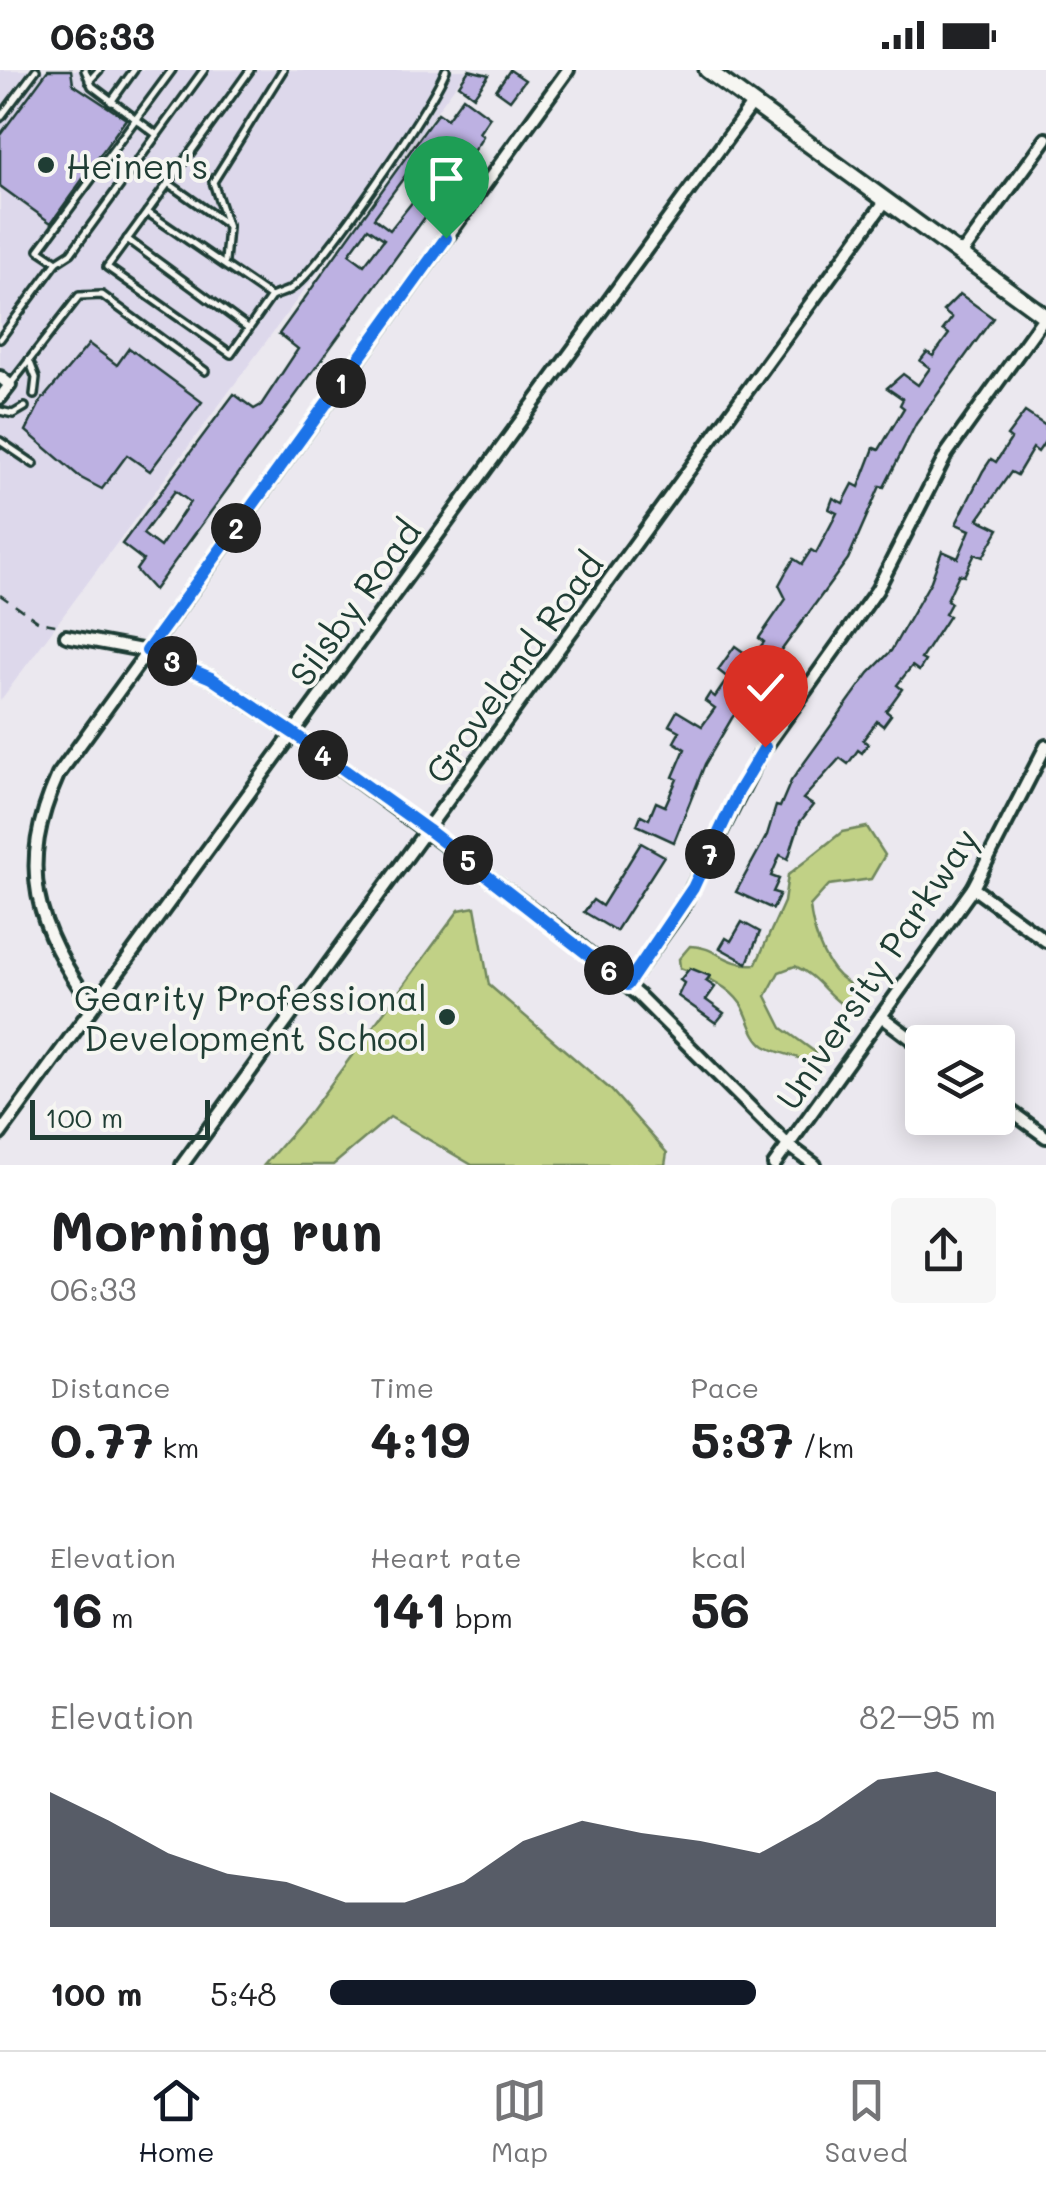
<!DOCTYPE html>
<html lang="en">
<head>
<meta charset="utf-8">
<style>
	:root { --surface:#fff; --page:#f6f6f6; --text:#202124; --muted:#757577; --line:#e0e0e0; --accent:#111827 }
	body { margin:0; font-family:Mali,sans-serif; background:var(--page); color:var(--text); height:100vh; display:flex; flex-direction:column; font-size:38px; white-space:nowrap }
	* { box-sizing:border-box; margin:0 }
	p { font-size:32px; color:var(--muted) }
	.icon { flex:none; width:55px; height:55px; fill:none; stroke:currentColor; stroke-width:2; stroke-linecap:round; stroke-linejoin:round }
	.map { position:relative; height:1095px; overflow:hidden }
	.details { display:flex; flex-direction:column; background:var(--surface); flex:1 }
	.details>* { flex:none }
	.controls { position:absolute; left:905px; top:955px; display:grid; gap:20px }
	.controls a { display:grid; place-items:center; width:110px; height:110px; border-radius:10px; background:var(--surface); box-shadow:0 5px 25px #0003; font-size:50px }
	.scale { position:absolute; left:30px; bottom:25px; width:180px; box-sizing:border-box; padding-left:10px; border:5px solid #1f3d34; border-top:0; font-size:28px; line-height:35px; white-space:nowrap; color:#1f3d34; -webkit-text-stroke:8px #f6f6f2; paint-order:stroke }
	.pin { position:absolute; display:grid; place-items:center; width:85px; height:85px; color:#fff; margin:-102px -42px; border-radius:50% 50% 50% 0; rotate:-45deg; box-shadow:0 0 10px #0007 }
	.pin .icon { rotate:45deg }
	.km { position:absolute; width:50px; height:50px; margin:-25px; border-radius:50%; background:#222; color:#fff; font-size:28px; line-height:50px; text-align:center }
	.round { display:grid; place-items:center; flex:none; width:105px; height:105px; border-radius:10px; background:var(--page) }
	.summary { display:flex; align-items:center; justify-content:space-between; height:170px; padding:0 50px }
	h1 { font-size:55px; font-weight:800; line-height:75px }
	.metrics { display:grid; grid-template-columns:repeat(3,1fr); gap:15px; height:170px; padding:10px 50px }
	.metrics div { display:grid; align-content:center }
	.metrics b { font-size:50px; font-weight:800 }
	.metrics small { font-size:28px; font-weight:400 }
	.metrics p { font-size:28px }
	.chart { height:280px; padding:20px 50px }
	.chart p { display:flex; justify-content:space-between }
	.chart svg { width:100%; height:180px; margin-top:10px; fill:var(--accent); opacity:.7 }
	ul { padding:0 50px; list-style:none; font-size:32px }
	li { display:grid; grid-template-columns:160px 120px 1fr; align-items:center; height:75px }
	li i { height:25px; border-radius:12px; background:var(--accent) }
	.status { display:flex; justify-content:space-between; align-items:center; height:70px; padding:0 50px; background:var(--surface); direction:ltr }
	.status svg { height:28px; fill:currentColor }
	.dock { display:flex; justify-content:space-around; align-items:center; height:140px; border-top:2px solid var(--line); background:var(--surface); font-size:28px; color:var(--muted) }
	.dock a { display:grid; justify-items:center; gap:5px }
	.dock .current { color:var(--accent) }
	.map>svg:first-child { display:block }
</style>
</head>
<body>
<div class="status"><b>06:33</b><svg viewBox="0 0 49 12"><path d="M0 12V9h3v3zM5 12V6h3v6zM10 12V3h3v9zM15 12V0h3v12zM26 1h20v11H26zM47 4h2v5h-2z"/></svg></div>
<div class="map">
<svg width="1046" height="1095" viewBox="0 0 1046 1095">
	<rect width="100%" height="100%" fill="#ebe8ef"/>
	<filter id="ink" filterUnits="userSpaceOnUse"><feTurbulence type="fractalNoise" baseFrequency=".01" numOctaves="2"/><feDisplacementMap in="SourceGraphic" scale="20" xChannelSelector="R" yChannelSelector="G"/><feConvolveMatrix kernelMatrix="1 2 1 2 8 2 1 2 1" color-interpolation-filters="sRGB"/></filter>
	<g filter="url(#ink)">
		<!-- built -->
		<polygon fill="#ddd8eb" points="0,0 467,0 0,631"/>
		<!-- green -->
		<g fill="#c1d186" stroke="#70875d" stroke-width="2.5">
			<path d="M867,757l18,28 -14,24 -42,6 -19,21c2,22 12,54 29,70 8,7 12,7 16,17l-8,15c-21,-13 -29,-32 -52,-42l-16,6 -13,24 16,32 33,24 1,10 -6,1c-14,-8 -32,-9 -45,-17 -14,-10 -15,-28 -24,-42 -15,-21 -37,-27 -61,-36l-1,-9 11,-13c27,0 36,21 66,18l28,-62 4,-27 54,-43z"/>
			<polygon points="475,837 489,915 611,1020 667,1083 665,1095 472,1095 390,1047 333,1095 264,1095 311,1041 459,840"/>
		</g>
		<!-- building -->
		<g fill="#bdb1e2" stroke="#1f3d34" stroke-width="2.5" fill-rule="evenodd">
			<polygon points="48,0 71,0 73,14 126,49 51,153 0,116 0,65"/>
			<polygon points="469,0 489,5 474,26 459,15"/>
			<polygon points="510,0 525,10 510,30 496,20"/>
			<path d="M463,27l27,20 -11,16 4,3 -4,7 -325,447 -18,-20 7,-10 -21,-16 112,-150 20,15 7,-4 37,-56 -19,-15 152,-212 7,-9 9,6zM430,72l19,14 -59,74 -16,-12zM368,158l16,11 -20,26 -15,-11zM175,421l15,11 -30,45 -17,-13z"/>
			<polygon points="960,224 993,248 916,354 884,417 880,416 848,489 732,648 705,694 674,772 637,755 641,745 649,749 656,732 665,736 677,709 673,707 685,679 674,672 680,661 669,655 677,641 702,656 715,638 705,631 710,623 715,627 728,608 718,600 735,576 752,588 764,572 759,568 786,529 779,515 786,502 794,489 802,494 811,480 816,483 837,443 829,439 833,428 843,433 853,414 859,417 874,378 879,380 904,338 900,335 903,329 887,318 903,304 918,315 930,298 920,291 927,282 933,286 949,264 943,260 952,248 943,241"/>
			<polygon points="89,274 117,295 129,278 202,332 150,401 127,385 102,419 81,408 26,361 41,331"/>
			<polygon points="1025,342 1046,356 1046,370 1038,382 1033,378 1017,405 1011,402 978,449 999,459 983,487 975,484 964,506 959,504 947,530 951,533 945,544 949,546 921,589 925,591 919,601 912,596 897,615 902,619 886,641 891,645 883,656 877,651 863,670 868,674 862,683 858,680 848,694 840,688 803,729 813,735 800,752 788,789 780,785 771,806 779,809 773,822 780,824 773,839 736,822 767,765 776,736 780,737 791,711 869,603 891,581 931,511 942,481 958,488 970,460 956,454 983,401 991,389 996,392 1011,369 1007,366"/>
			<polygon points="641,773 664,786 616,861 584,842 593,830 602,836"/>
			<polygon points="742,852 760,862 747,893 720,878 726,868 731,871"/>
			<polygon points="690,898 710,906 706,911 715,917 706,930 724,943 716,953 678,926 684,913 680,910"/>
		</g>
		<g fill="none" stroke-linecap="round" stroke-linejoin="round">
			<!-- service casing -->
			<g stroke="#1f3d34" stroke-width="12">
				<g id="service">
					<polyline points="85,0 92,16 157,65"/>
					<polyline points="89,11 99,0"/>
					<polyline points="111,32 134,0"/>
					<polyline points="0,48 36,0"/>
					<polyline points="168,113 226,154"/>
					<path d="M147,142l124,85 -40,57 -124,-87c48,-66 96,-131 143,-197"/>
					<polyline points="127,169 248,258"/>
					<polyline points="225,191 228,158 213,112 283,0"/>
					<polyline points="57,192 39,180 172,0"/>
					<path d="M271,227c6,-3 16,-5 21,-9 31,-22 139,-181 154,-218"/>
					<polyline points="0,269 57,192 71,183 204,0"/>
					<polyline points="29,290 36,308 34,325"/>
					<polyline points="10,315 79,226 102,225 205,301"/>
					<polyline points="0,341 13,344 25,337"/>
					<polyline points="0,371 34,394"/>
				</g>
			</g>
			<!-- minor casing -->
			<g stroke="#1f3d34" stroke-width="18">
				<g id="minor">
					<polyline points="961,185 1046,69"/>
					<polyline points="0,307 10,315 0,328"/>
					<polyline points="66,566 147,581 211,608 293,663 571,868 639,926 788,1075 815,1095"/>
					<polyline points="973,818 1046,871"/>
					<polyline points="627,915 682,838 761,683 877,520 947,383 1045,246"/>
					<path d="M92,936c-56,-80 -76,-138 -34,-231l510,-705"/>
					<polyline points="881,946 922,977"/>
					<polyline points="998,1032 1046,1067"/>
					<polyline points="0,1064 753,33"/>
					<polyline points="182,1095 886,130"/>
					<polyline points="774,1095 973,818 1046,676"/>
				</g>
			</g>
			<!-- secondary casing -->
			<g stroke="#1f3d34" stroke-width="21">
				<polyline id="secondary" points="707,0 1046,247"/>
			</g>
			<!-- path -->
			<polyline stroke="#1f3d34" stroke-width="2.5" stroke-dasharray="10 8" stroke-linecap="butt" points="0,525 39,552 60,556"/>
			<!-- service -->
			<use href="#service" stroke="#f6f6f2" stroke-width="5"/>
			<!-- minor -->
			<use href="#minor" stroke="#f6f6f2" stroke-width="10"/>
			<!-- secondary -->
			<use href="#secondary" stroke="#f6f6f2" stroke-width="14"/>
		</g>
	</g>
	<g fill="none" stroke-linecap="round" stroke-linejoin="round" filter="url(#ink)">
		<!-- route casing -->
		<g stroke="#fff" stroke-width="20">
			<polyline id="route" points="446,168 147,581 211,608 293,663 428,760 627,915 693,818 738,722 765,677"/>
		</g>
		<!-- route -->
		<use href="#route" stroke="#1a73e8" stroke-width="12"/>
	</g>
	<!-- markers -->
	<g fill="#1f3d34" stroke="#f6f6f2" stroke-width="4">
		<circle cx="46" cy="95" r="10"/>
		<circle cx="447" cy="947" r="10"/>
	</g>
	<g text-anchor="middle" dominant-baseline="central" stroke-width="8" stroke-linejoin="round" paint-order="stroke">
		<!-- poi labels -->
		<g font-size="35" fill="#1f3d34" stroke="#f6f6f2" text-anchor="start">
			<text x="66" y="95">Heinen's</text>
			<text x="427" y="927" text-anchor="end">Gearity Professional<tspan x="427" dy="40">Development School</tspan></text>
		</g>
		<!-- street labels -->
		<g font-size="35" fill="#1f3d34" stroke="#f6f6f2">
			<text transform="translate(354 532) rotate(-54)">Silsby Road</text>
			<text transform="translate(513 597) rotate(-54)">Groveland Road</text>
			<text transform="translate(876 898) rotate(-56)">University Parkway</text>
		</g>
	</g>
</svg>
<div class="controls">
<a><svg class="icon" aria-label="layers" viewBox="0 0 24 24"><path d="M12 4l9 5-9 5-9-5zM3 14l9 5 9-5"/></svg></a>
</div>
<div class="scale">100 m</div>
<div class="pin" style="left:446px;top:168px;background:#1e9e55"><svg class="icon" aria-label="arrive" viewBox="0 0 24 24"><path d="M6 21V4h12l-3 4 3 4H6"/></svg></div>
<div class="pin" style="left:765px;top:677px;background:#d93025"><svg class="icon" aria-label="check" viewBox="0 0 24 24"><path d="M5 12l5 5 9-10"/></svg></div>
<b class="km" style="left:341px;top:313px">1</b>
<b class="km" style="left:236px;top:458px">2</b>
<b class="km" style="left:172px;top:591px">3</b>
<b class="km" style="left:323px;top:685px">4</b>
<b class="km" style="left:468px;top:790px">5</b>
<b class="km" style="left:609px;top:900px">6</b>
<b class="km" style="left:710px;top:784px">7</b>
</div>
<section class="details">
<div class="summary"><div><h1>Morning run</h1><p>06:33</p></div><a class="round"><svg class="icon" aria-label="share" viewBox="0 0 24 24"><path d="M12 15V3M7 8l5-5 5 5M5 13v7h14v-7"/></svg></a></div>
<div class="metrics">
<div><p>Distance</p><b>0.77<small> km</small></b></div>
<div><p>Time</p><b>4:19</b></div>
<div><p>Pace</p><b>5:37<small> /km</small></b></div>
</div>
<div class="metrics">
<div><p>Elevation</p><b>16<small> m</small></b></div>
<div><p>Heart rate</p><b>141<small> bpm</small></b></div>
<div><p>kcal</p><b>56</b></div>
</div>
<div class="chart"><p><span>Elevation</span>82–95 m</p>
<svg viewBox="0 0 160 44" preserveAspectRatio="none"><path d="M0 44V11L10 18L20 26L30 31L40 33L50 38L60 38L70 33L80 23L90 18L100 21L110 23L120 26L130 18L140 8L150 6L160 11V44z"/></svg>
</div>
<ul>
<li><b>100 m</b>5:48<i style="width:64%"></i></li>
</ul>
</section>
<nav class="dock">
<a class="current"><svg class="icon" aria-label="home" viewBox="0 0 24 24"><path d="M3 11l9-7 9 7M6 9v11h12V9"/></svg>Home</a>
<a><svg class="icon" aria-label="map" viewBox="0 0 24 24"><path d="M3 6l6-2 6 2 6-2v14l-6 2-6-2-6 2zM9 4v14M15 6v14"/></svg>Map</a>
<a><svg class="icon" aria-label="saved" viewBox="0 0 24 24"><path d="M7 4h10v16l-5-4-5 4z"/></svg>Saved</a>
</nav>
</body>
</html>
